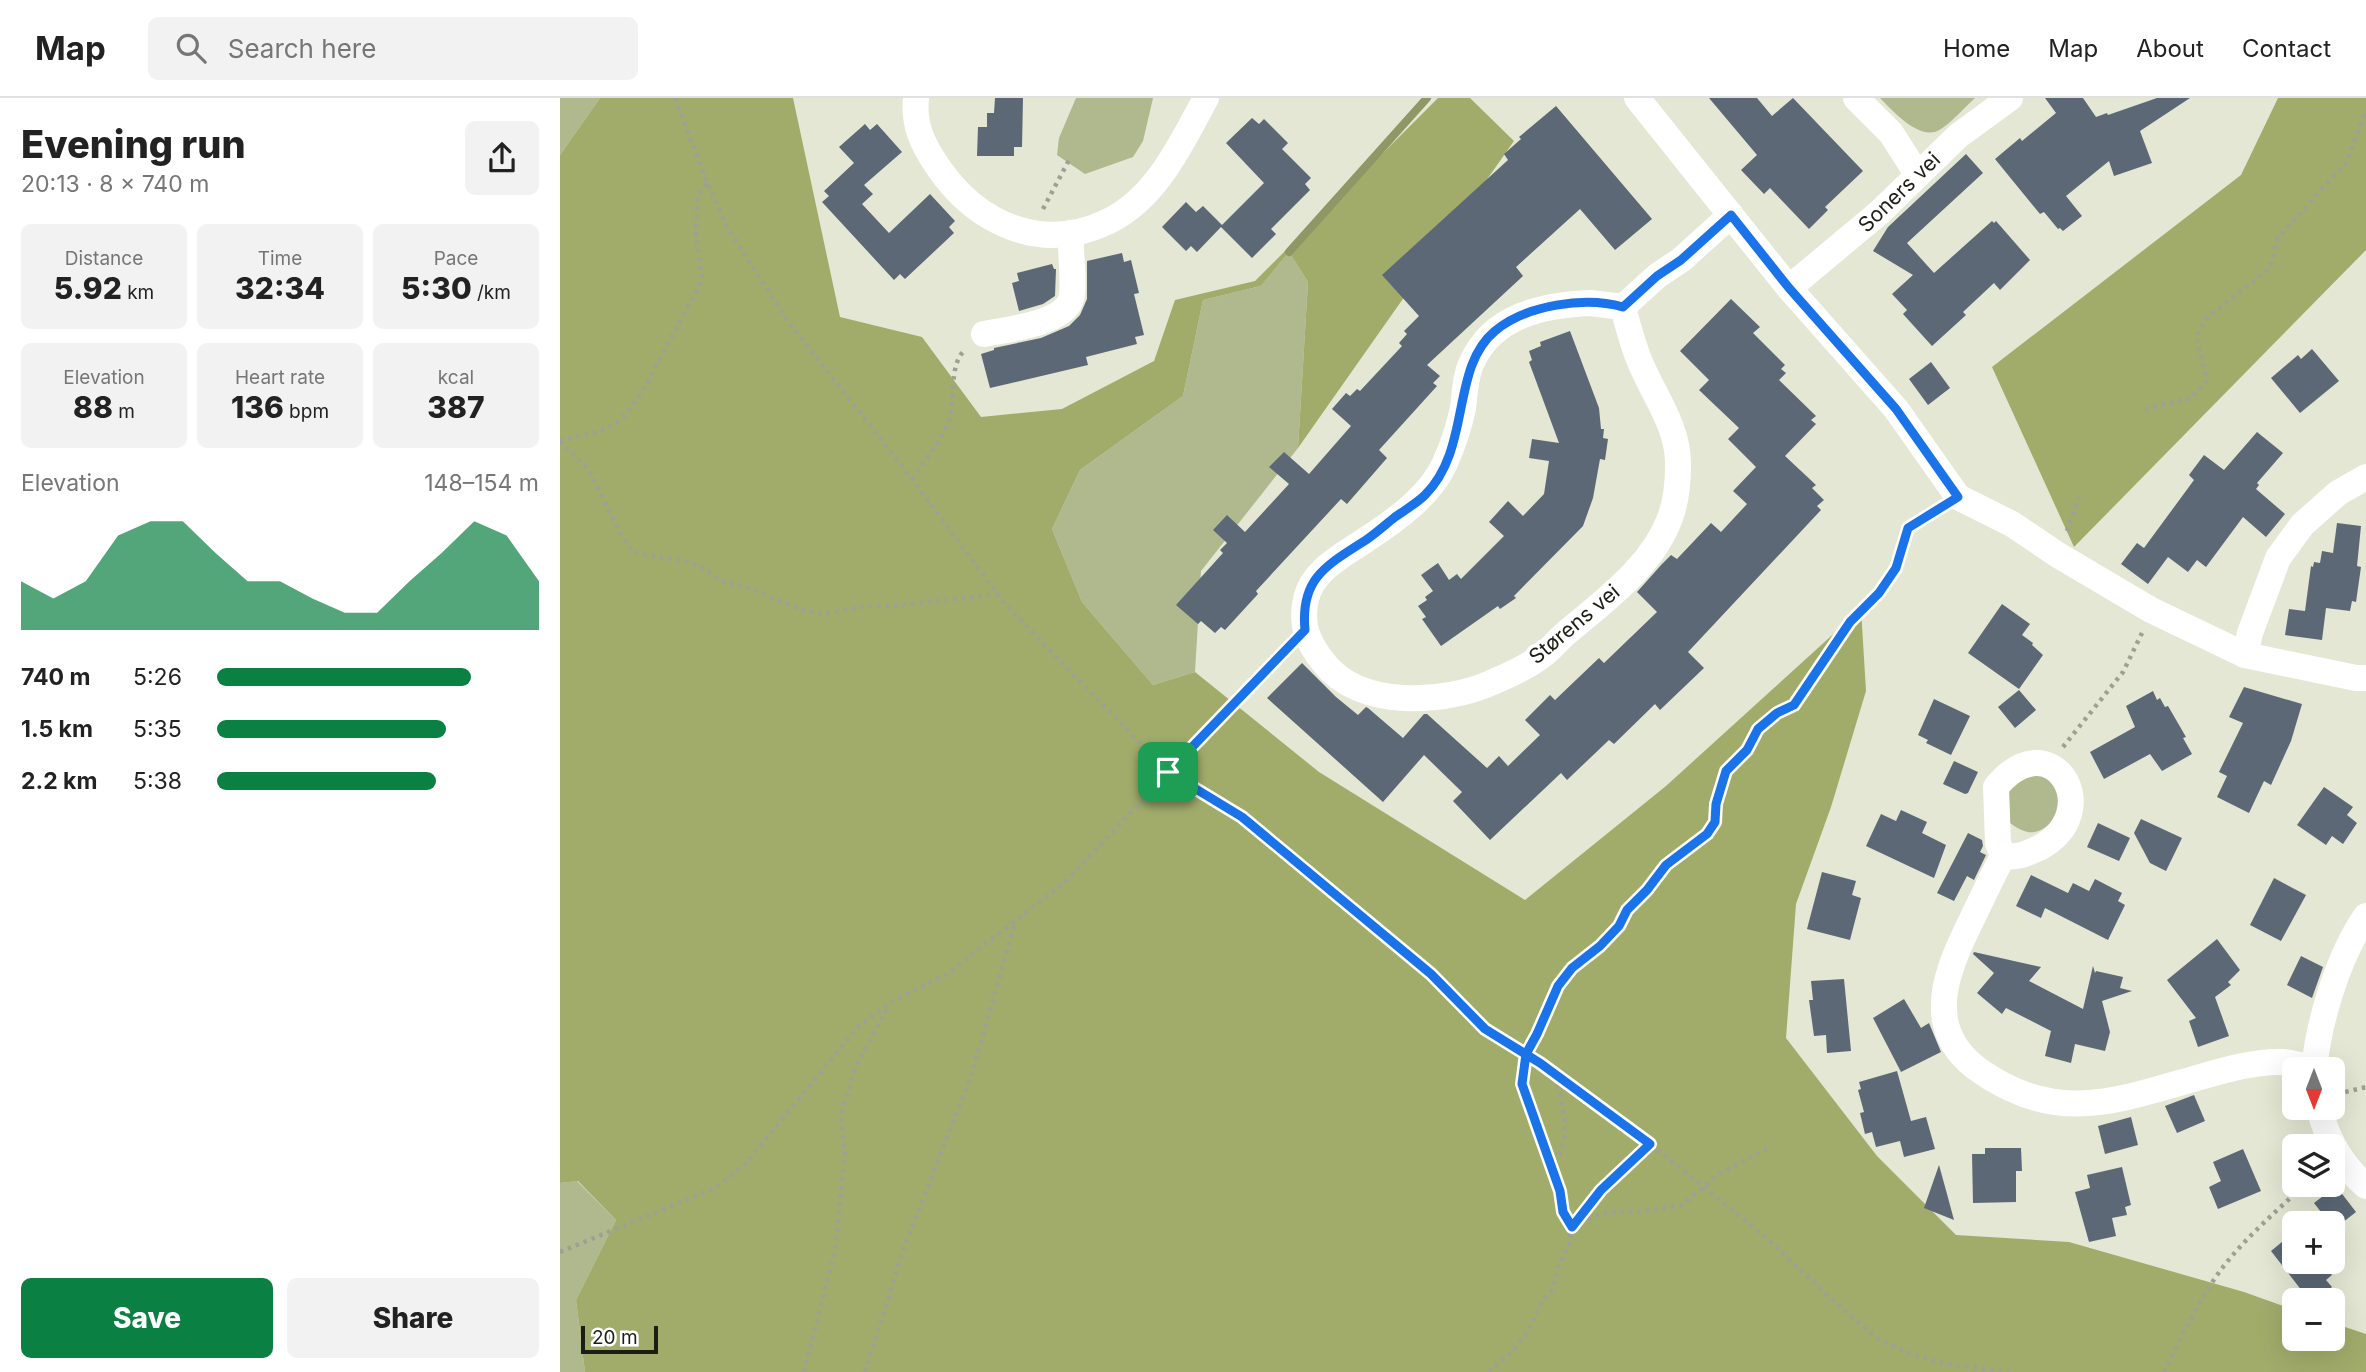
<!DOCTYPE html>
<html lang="en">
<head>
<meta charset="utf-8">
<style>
	:root { --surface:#fff; --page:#f2f2f2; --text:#222; --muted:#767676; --line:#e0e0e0; --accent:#0b8043 }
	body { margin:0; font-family:Inter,sans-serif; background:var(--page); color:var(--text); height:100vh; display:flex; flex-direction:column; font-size:26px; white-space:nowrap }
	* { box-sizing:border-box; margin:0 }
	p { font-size:23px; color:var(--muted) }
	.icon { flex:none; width:38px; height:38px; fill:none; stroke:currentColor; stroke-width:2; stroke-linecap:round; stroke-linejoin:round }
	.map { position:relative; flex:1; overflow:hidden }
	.side { display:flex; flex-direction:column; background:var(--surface); width:560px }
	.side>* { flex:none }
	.needle { width:46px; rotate:180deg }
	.controls { position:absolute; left:1722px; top:959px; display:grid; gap:14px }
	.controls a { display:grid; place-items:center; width:63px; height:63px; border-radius:10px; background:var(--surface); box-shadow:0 7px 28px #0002; font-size:35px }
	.scale { position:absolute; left:21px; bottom:18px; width:77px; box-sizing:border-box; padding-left:7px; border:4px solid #1c1e16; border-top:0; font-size:19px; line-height:24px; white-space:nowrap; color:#1c1e16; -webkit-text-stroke:5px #fff; paint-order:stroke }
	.pin { position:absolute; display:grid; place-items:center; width:60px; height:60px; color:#fff; margin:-30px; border-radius:14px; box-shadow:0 4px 10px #0006 }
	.round { display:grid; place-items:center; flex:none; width:74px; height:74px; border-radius:10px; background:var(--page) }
	.summary { display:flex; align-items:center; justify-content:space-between; height:119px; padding:0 21px }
	h1 { font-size:38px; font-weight:800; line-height:52px }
	.stats { display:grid; grid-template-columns:repeat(3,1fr); gap:10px; height:119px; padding:7px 21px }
	.stats div { display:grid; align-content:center; border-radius:10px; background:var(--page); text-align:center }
	.stats b { font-size:30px; font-weight:800 }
	.stats small { font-size:19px; font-weight:400 }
	.stats p { font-size:19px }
	.chart { height:196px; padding:14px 21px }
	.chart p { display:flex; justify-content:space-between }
	.chart svg { width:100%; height:126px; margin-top:7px; fill:var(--accent); opacity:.7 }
	.primary-button { display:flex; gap:14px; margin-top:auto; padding:14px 21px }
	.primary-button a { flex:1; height:80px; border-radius:10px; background:var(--accent); color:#fff; font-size:28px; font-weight:800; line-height:80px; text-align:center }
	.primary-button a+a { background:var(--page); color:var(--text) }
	ul { padding:0 21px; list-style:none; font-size:23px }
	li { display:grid; grid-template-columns:112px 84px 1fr; align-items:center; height:52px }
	li i { height:18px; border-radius:9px; background:var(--accent) }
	header { display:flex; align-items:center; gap:42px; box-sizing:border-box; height:98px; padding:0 35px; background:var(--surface); border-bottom:2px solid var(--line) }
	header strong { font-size:33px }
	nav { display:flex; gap:38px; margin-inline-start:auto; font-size:24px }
	.search { width:490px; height:63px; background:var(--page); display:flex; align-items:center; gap:18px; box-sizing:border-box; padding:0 24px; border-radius:10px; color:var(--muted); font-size:26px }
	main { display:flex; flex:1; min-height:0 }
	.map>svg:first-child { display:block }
</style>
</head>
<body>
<header>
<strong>Map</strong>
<div class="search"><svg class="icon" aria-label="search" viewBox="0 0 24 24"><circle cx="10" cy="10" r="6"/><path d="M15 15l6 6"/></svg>Search here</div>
<nav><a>Home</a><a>Map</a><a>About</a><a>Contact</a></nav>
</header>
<main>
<section class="side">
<div class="summary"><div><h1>Evening run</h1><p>20:13 · 8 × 740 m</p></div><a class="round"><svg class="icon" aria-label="share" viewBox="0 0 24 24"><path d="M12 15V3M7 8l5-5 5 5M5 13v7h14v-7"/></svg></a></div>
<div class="stats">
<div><p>Distance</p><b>5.92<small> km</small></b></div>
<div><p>Time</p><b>32:34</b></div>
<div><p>Pace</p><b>5:30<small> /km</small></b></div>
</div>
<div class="stats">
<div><p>Elevation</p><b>88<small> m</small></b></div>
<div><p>Heart rate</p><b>136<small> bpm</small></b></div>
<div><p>kcal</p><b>387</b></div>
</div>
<div class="chart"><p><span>Elevation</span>148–154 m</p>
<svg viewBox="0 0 160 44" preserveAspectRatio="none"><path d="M0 44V27L10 33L20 27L30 11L40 6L50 6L60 17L70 27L80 27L90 33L100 38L110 38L120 27L130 17L140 6L150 11L160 27V44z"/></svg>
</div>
<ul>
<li><b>740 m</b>5:26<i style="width:79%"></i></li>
<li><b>1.5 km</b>5:35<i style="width:71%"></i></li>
<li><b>2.2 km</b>5:38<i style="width:68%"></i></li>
</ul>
<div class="primary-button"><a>Save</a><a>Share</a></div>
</section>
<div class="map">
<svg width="1806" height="1274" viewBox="0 0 1806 1274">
	<rect width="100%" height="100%" fill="#e3e7d3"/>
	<!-- green -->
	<g fill="#b0b88e">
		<polygon points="0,0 40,0 0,57"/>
		<polygon points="516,0 593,0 583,43 573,59 525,76 497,57 499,40"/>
		<path d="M1320,0h95c-11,10 -22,23 -34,31 -20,14 -48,-18 -61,-31z"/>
		<polygon points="729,154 748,184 738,350 641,473 635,574 593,587 522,504 492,431 520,372 623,298 643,202 701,188"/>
		<path d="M1464,674l29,6 9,36c-20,16 -28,27 -52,9l-6,-30z"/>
		<polygon points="17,1083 56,1122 16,1202 25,1274 0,1274 0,1085"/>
	</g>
	<!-- forest -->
	<g fill="#a1ac6b">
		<polygon points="40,0 233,0 280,219 362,239 421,319 502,311 594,263 615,202 695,183 878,0 910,0 954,43 738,350 748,184 729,154 701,188 643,202 623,298 520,372 492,431 522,504 593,587 635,574 759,674 965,802 1106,688 1301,511 1306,593 1271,709 1236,806 1226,940 1317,1058 1396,1137 1509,1144 1684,1194 1734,1212 1734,1241 1773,1241 1773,1225 1806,1236 1806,1274 25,1274 16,1202 56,1122 18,1083 0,1085 0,57"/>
		<polygon points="1718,0 1806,0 1806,152 1514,449 1432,269 1681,77"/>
	</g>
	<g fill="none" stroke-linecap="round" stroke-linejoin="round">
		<!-- stream -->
		<polyline stroke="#8f9766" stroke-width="8" points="729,154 867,0"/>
	</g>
	<!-- building -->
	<g fill="#5c6876">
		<polygon points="435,0 463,0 462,49 454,49 454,58 417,58 418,29 427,29 427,15 434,15"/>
		<polygon points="1149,0 1197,0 1212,18 1233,0 1303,73 1265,109 1268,112 1249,131 1210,90 1204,96 1181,72 1197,57"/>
		<polygon points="1485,0 1523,0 1536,19 1547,15 1548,17 1597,0 1630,0 1580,33 1592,65 1554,78 1549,63 1506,98 1522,118 1503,133 1500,130 1498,131 1484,114 1480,116 1435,61 1460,40 1462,43 1496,15"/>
		<polygon points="996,8 1092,121 1055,152 1020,111 956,169 963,178 867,267 880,278 873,285 877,288 819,352 827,360 787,406 781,401 696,493 698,496 665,532 661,529 655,535 641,523 638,526 616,507 663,455 660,452 667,445 653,432 667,417 685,434 729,386 709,369 724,354 749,376 791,328 772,311 786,295 790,298 797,291 800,293 842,248 839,245 847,236 844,233 859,218 822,177 948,62 944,56 961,41 959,39"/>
		<polygon points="692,20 699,26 704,21 728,45 722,51 751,80 745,86 750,92 711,131 716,136 692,160 661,129 637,154 631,148 626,153 602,129 626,104 636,114 643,108 662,127 704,85 666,45"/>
		<polygon points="305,26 310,32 317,26 342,54 304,87 313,96 302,106 329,135 370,96 395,123 389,129 394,135 345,181 340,176 334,182 262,104 269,98 264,93 294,65 279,49"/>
		<polygon points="1406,56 1423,75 1347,145 1374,175 1432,123 1434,125 1436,123 1470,162 1440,192 1434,185 1403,214 1406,217 1372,248 1343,216 1347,212 1332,196 1353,177 1313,153 1328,129"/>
		<polygon points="562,155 564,164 571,162 579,195 574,196 584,237 575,239 577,246 526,259 528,267 430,290 421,256 434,252 434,250 481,240 509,228 520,217 527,201 527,163"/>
		<polygon points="492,166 494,171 496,171 495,198 483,206 459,213 452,185 459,183 457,175"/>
		<polygon points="1171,201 1200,229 1193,235 1225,267 1221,271 1226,275 1219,282 1256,318 1251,322 1256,326 1225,358 1256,387 1252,390 1264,402 1257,408 1261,412 1128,554 1144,570 1100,612 1095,606 1054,646 1049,642 1007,682 1001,675 930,742 893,703 902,694 864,657 823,704 707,600 742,565 776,599 798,617 806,609 808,610 843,640 864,616 867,616 927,670 939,658 948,668 980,637 965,622 990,597 995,602 1039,560 1044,565 1097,514 1077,494 1102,466 1111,457 1117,461 1151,425 1161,434 1187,406 1173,393 1196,369 1168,341 1179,330 1139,292 1149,282 1120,253"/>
		<polygon points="1010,233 1039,310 1041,331 1044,331 1043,340 1048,341 1045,362 1040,361 1033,400 1023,428 954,498 956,500 940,511 938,508 881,548 862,521 866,519 858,508 867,502 865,499 873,493 861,477 878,465 889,482 897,476 901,481 944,438 929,424 948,403 963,418 984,396 989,363 969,360 972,341 999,345 969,264 972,262 969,253 981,248 980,244"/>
		<polygon points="1752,251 1779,283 1740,315 1711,280 1738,257 1741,261"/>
		<polygon points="1371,264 1390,290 1368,307 1349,281"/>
		<polygon points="1697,334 1723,355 1697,385 1699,387 1696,391 1725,416 1706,439 1683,419 1646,469 1637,462 1628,474 1608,459 1588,486 1561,466 1577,445 1584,450 1634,382 1629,377 1644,357 1664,372"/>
		<polygon points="1777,425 1801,428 1797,468 1801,469 1796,504 1792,503 1790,513 1766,510 1762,542 1725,537 1729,511 1745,513 1751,468 1753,469 1754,464 1760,465 1762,453 1773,455"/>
		<polygon points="1442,506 1470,526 1462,537 1473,545 1472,547 1483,557 1459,591 1408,555"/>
		<polygon points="1684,589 1742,606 1731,643 1711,687 1704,683 1689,715 1657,699 1667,678 1659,674 1683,625 1669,619"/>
		<polygon points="1459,592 1476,612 1455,630 1438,609"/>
		<polygon points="1593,593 1597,602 1600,600 1605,609 1608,608 1626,639 1623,640 1632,656 1602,673 1590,656 1544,681 1530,654 1575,629 1566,608"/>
		<polygon points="1374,601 1410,618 1391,657 1366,645 1368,642 1358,637"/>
		<polygon points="1394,663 1418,674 1408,695 1405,696 1383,686"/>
		<polygon points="1764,689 1793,709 1787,717 1797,725 1783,746 1772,738 1766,747 1737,727"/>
		<polygon points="1341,712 1367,724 1362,735 1386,747 1374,780 1306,748 1321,716 1336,723"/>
		<polygon points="1581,721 1622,740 1606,773 1590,765 1574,735"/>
		<polygon points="1538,725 1570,740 1559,763 1527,749"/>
		<polygon points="1408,735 1422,742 1423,748 1420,754 1426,757 1414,782 1407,778 1394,803 1377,795"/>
		<polygon points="1262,774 1296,783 1292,797 1301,800 1290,842 1247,831"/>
		<polygon points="1471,777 1508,795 1513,785 1529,793 1535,781 1562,795 1558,803 1565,807 1548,842 1485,810 1481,820 1456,808"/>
		<polygon points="1714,780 1746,797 1721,843 1690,827"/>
		<polygon points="1657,841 1680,872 1668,884 1671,887 1655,899 1669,938 1638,949 1629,923 1636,920 1607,882"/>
		<polygon points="1414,854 1481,869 1469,883 1523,911 1533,868 1535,875 1536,873 1563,879 1560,890 1572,893 1542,903 1550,934 1545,953 1515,946 1511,965 1485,958 1491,933 1446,910 1442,916 1417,895 1434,875 1413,856"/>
		<polygon points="1741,858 1763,869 1752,900 1727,887"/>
		<polygon points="1284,881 1291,953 1267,955 1266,937 1254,938 1249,902 1253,902 1251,883"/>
		<polygon points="1344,901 1361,930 1369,925 1381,954 1341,974 1313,920"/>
		<polygon points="1337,973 1351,1023 1366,1019 1375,1051 1344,1059 1340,1043 1316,1049 1312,1034 1305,1036 1300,1015 1304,1014 1298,992 1301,991 1299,984"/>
		<polygon points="1634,997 1645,1023 1617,1035 1605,1008"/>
		<polygon points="1571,1019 1578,1047 1545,1056 1538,1028"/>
		<polygon points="1425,1050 1461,1050 1462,1073 1456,1073 1456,1104 1413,1105 1412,1056 1425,1056"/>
		<polygon points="1683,1051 1701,1093 1658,1111 1649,1089 1661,1083 1653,1064"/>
		<polygon points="1379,1067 1387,1096 1394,1122 1364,1110"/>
		<polygon points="1562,1069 1571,1107 1565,1109 1567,1117 1552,1120 1556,1138 1529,1144 1515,1094 1530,1090 1527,1077"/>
		<polygon points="1776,1088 1796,1114 1773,1132 1773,1125 1746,1125 1761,1114 1754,1105"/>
		<polygon points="1734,1134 1734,1164 1761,1164 1772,1177 1766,1182 1772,1189 1755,1202 1749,1202 1711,1153"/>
	</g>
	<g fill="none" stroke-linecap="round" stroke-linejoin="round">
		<!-- path -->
		<g stroke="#9da191" stroke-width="4.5" stroke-dasharray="3.5 5" stroke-linecap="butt">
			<polyline points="115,0 147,84 167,129 229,225 352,381 445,506 608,674 682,719 871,876 925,931 980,965 1108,1060 1204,1138 1277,1206 1318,1241 1346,1254 1385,1266 1452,1274"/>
			<polyline points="483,111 509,62"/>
			<polyline points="1585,311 1632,300 1647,282 1636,238 1648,219 1710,170 1717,141 1787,63 1806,11"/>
			<polyline points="0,343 29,372 61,437 72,453 88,458 123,462 143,470 161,483 192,491 241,512 262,516 307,508 336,508 437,496"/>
			<polyline points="0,343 37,334 56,326 71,310 86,287 142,182 136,134 137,106 139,96 147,85"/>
			<path d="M352,381c12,-18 28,-37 36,-56 8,-19 0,-59 17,-73"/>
			<polyline points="1507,433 1519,399"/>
			<polyline points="1503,649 1563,574 1583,533"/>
			<polyline points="1777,996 1806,989"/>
			<path d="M991,1072c4,-8 10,-18 12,-27 6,-21 -3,-47 -8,-68"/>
			<polyline points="1012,1128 1042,1115 1086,1113 1122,1107 1159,1076 1212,1048"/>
			<polyline points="1011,1129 1003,1113 1000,1093 962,986 966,955 977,936 998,888 1012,870 1040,848 1059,828 1067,812 1087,792 1106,767 1147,736 1155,724 1156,706 1166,673 1187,651 1198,630 1217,615 1234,607 1290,524 1319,495 1336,469 1348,430 1378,412"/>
			<polyline points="0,1154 155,1090 185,1066 299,928 331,904 387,876 505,784 727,550"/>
			<polyline points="244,1274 275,1152 285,1056 281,1016 297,965 329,908"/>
			<polyline points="305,1274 344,1149 412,976 455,824"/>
			<polyline points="929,1274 953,1253 968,1233 983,1202 993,1191 998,1170 1010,1144 1011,1129 1041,1092 1090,1046"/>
			<path d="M1604,1274c17,-34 36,-75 59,-105 24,-31 53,-55 81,-82"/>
		</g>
		<!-- minor -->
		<g stroke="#fff" stroke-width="26">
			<path d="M356,0c-3,27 7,47 22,69 39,57 104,87 171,54 48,-24 72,-77 97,-123"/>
			<polyline points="1077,0 1229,190 1336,311 1398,399 1452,426 1498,457 1591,512 1685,557 1796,580 1806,580"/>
			<polyline points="1296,0 1331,35 1357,76"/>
			<polyline points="1229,190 1320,114 1398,38 1450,0"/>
			<path d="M1030,205l33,4c4,16 9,34 15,50 14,37 41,68 40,109 0,17 -2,36 -8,52 -18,49 -66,83 -105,116 -7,6 -13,14 -21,20 -14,12 -34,21 -51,28 -48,22 -133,27 -169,-19 -16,-20 -24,-38 -18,-64 7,-30 38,-44 61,-60 29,-19 64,-44 78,-76 8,-18 14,-36 18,-55 2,-15 2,-32 9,-46 21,-47 72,-57 118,-59z"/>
			<polyline points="1063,209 1097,178 1121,162 1171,117"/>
			<path d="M424,236c23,-5 86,-10 88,-40 2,-18 -2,-41 -1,-61"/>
			<polyline points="1685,557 1690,535 1718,460 1742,427 1778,395 1806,379"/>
			<path d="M1443,758c14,2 23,-2 36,-8 69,-37 12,-128 -43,-61l2,56 5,13c-11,21 -21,42 -31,63 -24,49 -51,107 4,149 80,59 142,32 228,8 24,-7 53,-15 79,-14 10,1 21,4 31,6"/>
			<path d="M1754,971c5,-48 24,-113 52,-153"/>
			<path d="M1759,1010c8,31 22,57 47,78"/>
		</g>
	</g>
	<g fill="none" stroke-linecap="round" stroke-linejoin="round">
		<!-- route casing -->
		<g stroke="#fff" stroke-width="14">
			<path id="route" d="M608,674l74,45 189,157 54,55 55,34 110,81 -49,46 -29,37 -9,-15 -3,-21 -38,-107 4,-30 11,-20 21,-48 14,-18 28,-22 19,-20 8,-16 20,-20 19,-25 41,-31 8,-12 1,-18 10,-33 21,-21 11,-21 19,-16 17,-8 56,-83 29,-29 17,-25 12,-40 50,-31 -62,-88 -107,-121 -58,-73 -50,45 -24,16 -34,31c-38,-11 -97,-2 -128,24 -45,37 -23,117 -70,164 -8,8 -20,15 -30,22 -10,8 -19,16 -29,23 -39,25 -66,38 -61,90l-137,142"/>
		</g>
		<!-- route -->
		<use href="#route" stroke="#1a73e8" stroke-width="9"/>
	</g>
	<g text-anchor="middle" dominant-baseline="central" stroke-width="7" stroke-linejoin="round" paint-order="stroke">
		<!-- street labels -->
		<g font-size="21" fill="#1c1e16" stroke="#fff">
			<text transform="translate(1339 94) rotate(-44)">Soners vei</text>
			<text transform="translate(1014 526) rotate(-40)">Størens vei</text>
		</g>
	</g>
</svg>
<div class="controls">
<a><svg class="needle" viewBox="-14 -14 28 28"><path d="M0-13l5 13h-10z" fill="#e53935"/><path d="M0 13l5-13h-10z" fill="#767676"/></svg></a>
<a><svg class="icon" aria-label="layers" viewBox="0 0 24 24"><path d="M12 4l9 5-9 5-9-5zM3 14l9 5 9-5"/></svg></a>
<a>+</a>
<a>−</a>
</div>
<div class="scale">20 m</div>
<div class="pin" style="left:608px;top:674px;background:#1e9e55"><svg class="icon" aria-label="arrive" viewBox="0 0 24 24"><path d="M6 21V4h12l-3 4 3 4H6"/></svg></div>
</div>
</main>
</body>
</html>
